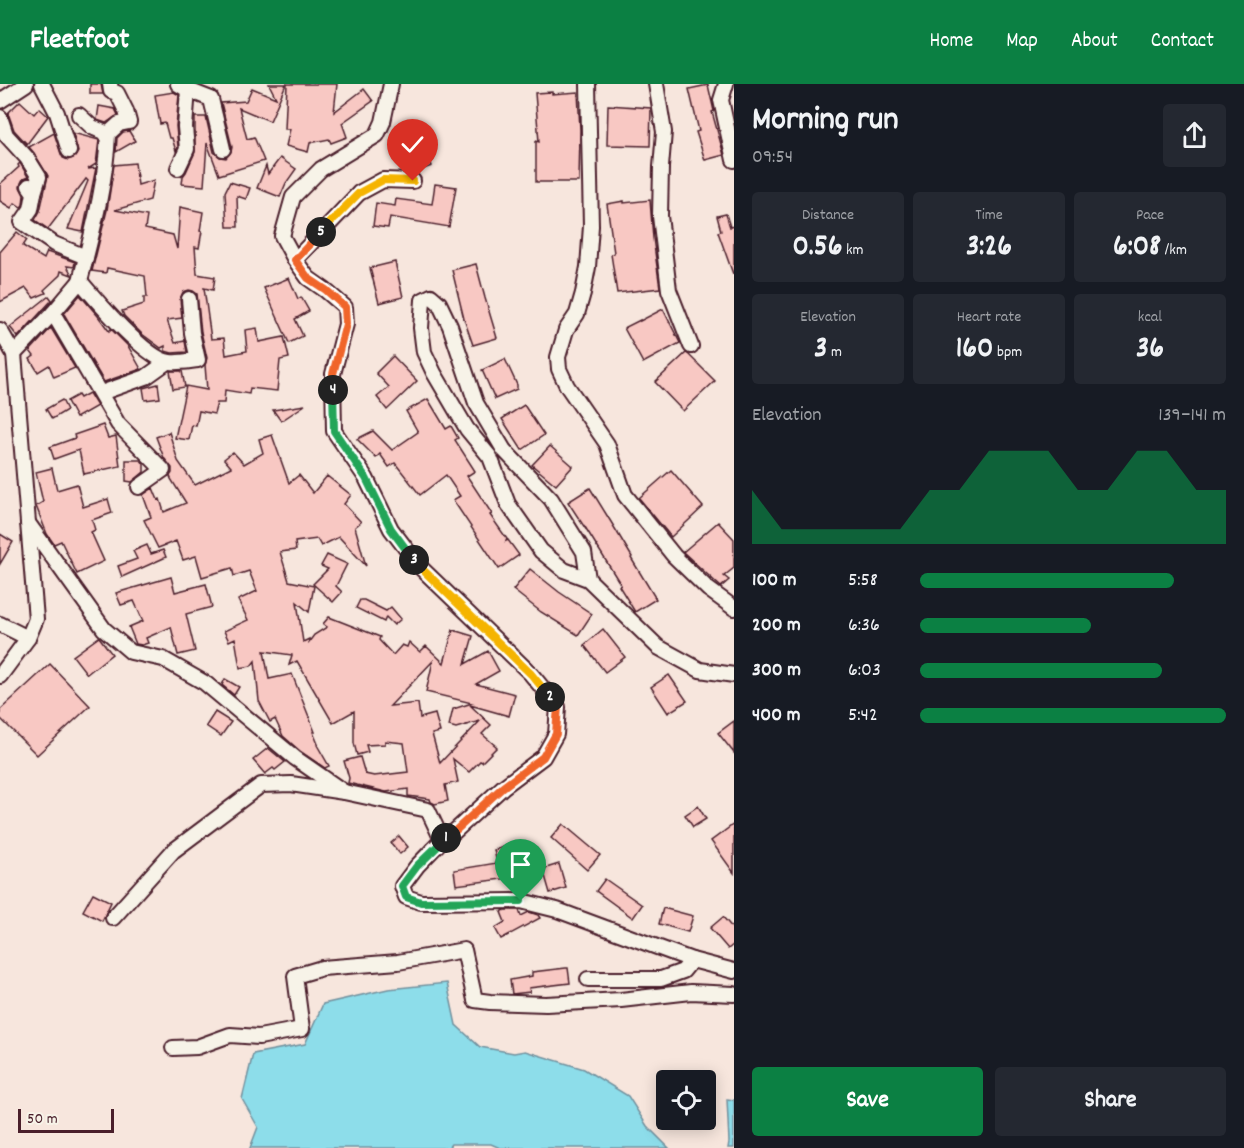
<!DOCTYPE html>
<html lang="en">
<head>
<meta charset="utf-8">
<style>
	:root { --surface:#171b24; --page:#242831; --text:#f1f3f6; --muted:#9ea1a6; --accent:#0b8043 }
	body { margin:0; font-family:Dekko,sans-serif; background:var(--page); color:var(--text); height:100vh; display:flex; flex-direction:column; font-size:22px; white-space:nowrap }
	* { box-sizing:border-box; margin:0 }
	p { font-size:20px; color:var(--muted) }
	.icon { flex:none; width:33px; height:33px; fill:none; stroke:currentColor; stroke-width:2; stroke-linecap:round; stroke-linejoin:round }
	.map { position:relative; flex:1; overflow:hidden }
	.sheet { display:flex; flex-direction:column; background:var(--surface); width:510px }
	.sheet>* { flex:none }
	.controls { position:absolute; left:656px; top:986px; display:grid; gap:12px }
	.controls a { display:grid; place-items:center; width:60px; height:60px; border-radius:6px; background:var(--surface); box-shadow:0 3px 15px #0003; font-size:30px }
	.scale { position:absolute; left:18px; bottom:15px; width:96px; box-sizing:border-box; padding-left:6px; border:3px solid #4a1f2b; border-top:0; font-size:16px; line-height:21px; white-space:nowrap; color:#4a1f2b; -webkit-text-stroke:4px #f7f3e8; paint-order:stroke }
	.pin { position:absolute; display:grid; place-items:center; width:51px; height:51px; color:#fff; margin:-62px -26px; border-radius:50% 50% 50% 0; rotate:-45deg; box-shadow:0 0 6px #0007 }
	.pin .icon { rotate:45deg }
	.km { position:absolute; width:30px; height:30px; margin:-15px; border-radius:50%; background:#222; color:#fff; font-size:16px; line-height:30px; text-align:center }
	.round { display:grid; place-items:center; flex:none; width:63px; height:63px; border-radius:6px; background:var(--page) }
	.summary { display:flex; align-items:center; justify-content:space-between; height:102px; padding:0 18px }
	h1 { font-size:33px; font-weight:700; line-height:45px }
	.figures { display:grid; grid-template-columns:repeat(3,1fr); gap:9px; height:102px; padding:6px 18px }
	.figures div { display:grid; align-content:center; border-radius:6px; background:var(--page); text-align:center }
	.figures b { font-size:30px; font-weight:700 }
	.figures small { font-size:16px; font-weight:400 }
	.figures p { font-size:16px }
	.chart { height:168px; padding:12px 18px }
	.chart p { display:flex; justify-content:space-between }
	.chart svg { width:100%; height:108px; margin-top:6px; fill:var(--accent); opacity:.7 }
	.button { display:flex; gap:12px; margin-top:auto; padding:12px 18px }
	.button a { flex:1; height:69px; border-radius:6px; background:var(--accent); color:#fff; font-size:24px; font-weight:700; line-height:69px; text-align:center }
	.button a+a { background:var(--page); color:var(--text) }
	ul { padding:0 18px; list-style:none; font-size:20px }
	li { display:grid; grid-template-columns:96px 72px 1fr; align-items:center; height:45px }
	li i { height:15px; border-radius:8px; background:var(--accent) }
	header { display:flex; align-items:center; gap:36px; box-sizing:border-box; height:84px; padding:0 30px; background:var(--accent); color:#fff }
	header strong { font-size:28px }
	nav { display:flex; gap:33px; margin-inline-start:auto; font-size:21px }
	main { display:flex; flex:1; min-height:0 }
	.map>svg:first-child { display:block }
</style>
</head>
<body>
<header>
<strong>Fleetfoot</strong>
<nav><a>Home</a><a>Map</a><a>About</a><a>Contact</a></nav>
</header>
<main>
<div class="map">
<svg width="734" height="1064" viewBox="0 0 734 1064">
	<rect width="100%" height="100%" fill="#f7e6dd"/>
	<filter id="ink" filterUnits="userSpaceOnUse"><feTurbulence type="fractalNoise" baseFrequency=".0167" numOctaves="2"/><feDisplacementMap in="SourceGraphic" scale="12" xChannelSelector="R" yChannelSelector="G"/><feConvolveMatrix kernelMatrix="1 2 1 2 8 2 1 2 1" color-interpolation-filters="sRGB"/></filter>
	<g filter="url(#ink)">
		<!-- water -->
		<g fill="#8dddea" stroke="#72919e" stroke-width="1.5">
			<polygon points="447,899 456,941 480,963 514,969 525,967 584,985 628,1012 647,1042 669,1064 500,1064 491,1060 451,1060 448,1064 250,1064 258,1043 242,1015 253,970 305,960 323,920 388,905"/>
			<polygon points="727,1015 734,1016 734,1064 728,1064 729,1058"/>
		</g>
		<!-- building -->
		<g fill="#f8c8c3" stroke="#4a1f2b" stroke-width="1.5" fill-rule="evenodd">
			<polygon points="90,0 101,0 103,10 90,10"/>
			<polygon points="269,0 286,0 270,37 239,24 247,55 254,53 264,77 219,91 207,59 204,102 182,100 183,92 186,88 195,68 195,33 206,33 214,68 220,73 226,74 231,68 232,63 221,19 246,17 252,4 276,14"/>
			<polygon points="287,0 337,0 334,28 364,5 373,17 342,39 347,53 331,59 329,55 310,59 308,68 286,62 290,45 285,45"/>
			<polygon points="708,1 714,27 712,28 724,71 705,76 696,48 699,47 689,5"/>
			<polygon points="174,8 179,11 176,42 178,63 176,67 172,54 169,54 165,39 160,40 155,11"/>
			<polygon points="552,8 552,10 578,8 580,46 579,98 536,98 536,57 539,58 535,9"/>
			<polygon points="20,17 34,30 39,24 48,32 27,60 14,46 8,29"/>
			<polygon points="608,21 651,24 650,62 607,61"/>
			<polygon points="99,22 115,25 118,31 106,39 97,36"/>
			<polygon points="129,47 135,57 116,68 117,54 123,48"/>
			<polygon points="54,49 61,70 63,74 68,76 75,73 78,68 73,49 99,56 96,80 88,85 96,84 83,148 68,145 88,97 86,95 48,145 35,136 40,127 48,92 34,69 29,63"/>
			<polygon points="427,69 432,82 417,87 412,74"/>
			<polygon points="280,74 296,85 286,99 280,113 257,104 266,82 268,90"/>
			<polygon points="20,79 28,93 23,95 21,99 20,103 24,111 23,121 21,123 15,119 11,124 0,117 0,100 19,83 18,81"/>
			<polygon points="135,79 138,101 154,96 150,116 115,126 147,132 145,145 173,151 177,165 180,123 203,128 200,147 202,147 199,164 195,163 197,190 215,193 213,206 204,204 211,255 224,254 226,271 247,267 245,246 257,244 259,258 284,253 289,274 280,276 277,307 250,304 249,310 225,306 224,319 217,319 214,330 199,327 196,342 192,341 189,356 175,354 186,302 207,306 205,281 207,274 201,248 197,210 193,207 189,206 183,208 180,215 182,234 167,236 175,259 185,257 187,268 172,269 165,267 165,262 161,264 142,250 124,232 122,227 144,220 144,213 147,213 145,192 107,184 106,189 92,187 107,126 114,81"/>
			<polygon points="230,98 250,104 246,115 237,112 238,143 227,143 225,108"/>
			<polygon points="435,100 456,103 449,143 390,133 388,144 373,142 376,119 395,122 396,115 432,120"/>
			<polygon points="650,116 653,154 660,204 617,209 611,170 614,169 607,120 624,117 624,119"/>
			<polygon points="726,130 730,143 734,142 734,190 733,190 718,148 721,147 717,132"/>
			<polygon points="17,148 27,156 23,162 44,175 47,168 75,178 74,183 67,182 72,191 61,187 60,191 44,206 46,209 34,214 26,204 0,218 0,168"/>
			<polygon points="395,178 403,213 379,219 370,184"/>
			<polygon points="476,180 485,214 497,254 473,261 464,235 452,186"/>
			<polygon points="289,194 298,215 301,213 309,227 295,235 303,252 289,259 264,204"/>
			<polygon points="80,211 98,232 109,247 111,245 128,262 141,285 104,298 64,230"/>
			<polygon points="49,212 52,216 18,253 10,243"/>
			<polygon points="663,225 680,259 643,279 624,244 640,236 640,237"/>
			<polygon points="51,244 75,284 54,293 49,281 38,288 30,275 34,272 30,267"/>
			<polygon points="686,269 689,271 715,297 683,327 655,298"/>
			<polygon points="393,272 417,297 387,326 377,313 389,303 376,289"/>
			<polygon points="505,275 517,301 517,305 495,315 482,286"/>
			<polygon points="170,287 182,287 185,303 173,305"/>
			<polygon points="158,300 160,314 145,316 143,304"/>
			<polygon points="89,309 97,322 76,334 67,317 78,311 80,314"/>
			<polygon points="428,315 446,345 451,342 458,354 455,356 475,387 467,392 492,430 490,431 507,455 506,457 508,456 519,471 499,485 453,416 460,412 446,391 420,411 395,379 389,383 380,370 376,374 357,355 373,347 392,366 418,348 406,327"/>
			<polygon points="62,316 67,326 52,335 46,325"/>
			<polygon points="305,321 281,337 273,326"/>
			<polygon points="524,321 544,351 522,366 502,335"/>
			<polygon points="103,341 108,354 116,352 120,382 84,390 79,366 54,375 50,363 75,354 74,351"/>
			<path d="M169,348l9,29 17,24 36,-18 -7,-8 9,-7 11,12 19,-11 -4,-14 13,-4 17,48 10,-8 14,18 14,-17 24,19 -7,9 17,18 -6,5 11,39 -27,-29 -18,9 -4,-7 -22,3 1,8 -16,2 9,29 25,5 -5,26 -12,-10 6,40 6,-3v3l5,-7 13,-8 -4,-3 6,-7 51,20 -1,3 14,15 9,-10 5,2 2,-5 11,10 6,-6 18,17 9,-33 20,6 -8,28 23,-13 11,20 -23,13 39,10 -6,22 -39,-11 21,20 -9,9 15,13 -15,15 -2,-1 -11,11 -16,-13 5,23 -13,3 3,16 -13,3 -4,-2 -1,-3 -22,-3v-7l-22,3 -38,-9 1,-5 -5,-17 16,-4 5,17 9,2 34,-4 -4,-29 -19,-2v3l-19,1 2,7 -11,3 -3,-12v-32l-21,12 -36,-62 -8,4 3,-10 -28,-4 5,28 23,-5 23,58h-2l5,12 -1,1 12,21 -4,2 -25,-17 -17,-15 -8,-17 -5,3 -11,-21 -4,-40 -4,5 -11,2 -5,-30 -6,3 -5,-10 24,-11 -10,-20 19,-9 -8,-20 -15,5 -2,-8 -30,9 -6,-21 -13,4 -7,-19 -18,7 -14,-28 7,-3 -8,-22 10,-7 5,12 2,-1 4,13 22,-9 -15,-24 -1,-3 2,-3v-5l-8,-10 -8,-21zM433,577l-7,31 46,11 -19,6 -4,17 7,2 24,-7 -40,42 -8,-29 8,-2 -5,-18 -15,4 -2,-15 -28,3z"/>
			<polygon points="550,362 573,382 556,401 532,381"/>
			<polygon points="126,376 141,376 144,380 144,388 132,398 126,397"/>
			<polygon points="52,384 57,406 77,400 83,423 108,415 112,429 92,436 95,446 91,448 104,477 77,490 61,457 54,460 47,450 36,422 43,418 36,388"/>
			<polygon points="671,386 703,423 671,453 639,414"/>
			<polygon points="590,404 611,438 632,473 631,474 656,515 635,528 619,502 621,501 585,443 585,444 568,418"/>
			<polygon points="718,438 734,455 734,484 724,492 729,496 721,503 683,468"/>
			<polygon points="0,450 13,458 0,480"/>
			<polygon points="147,461 151,470 163,466 166,473 122,493 118,482 137,475 133,467"/>
			<polygon points="327,471 347,480 336,502 342,508 333,518 313,500 328,485 321,482"/>
			<polygon points="530,485 559,508 592,530 578,551 541,528 513,506"/>
			<polygon points="171,493 175,508 206,500 212,523 186,530 195,567 178,571 171,543 146,554 148,559 142,561 136,560 129,543 143,537 134,517 121,521 116,509"/>
			<polygon points="360,516 364,516 386,527 391,523 401,535 394,541 386,533 384,538 356,524"/>
			<polygon points="603,545 625,573 605,588 584,561"/>
			<polygon points="99,553 112,570 87,590 73,572"/>
			<polygon points="50,580 90,622 37,671 0,634 0,626"/>
			<polygon points="669,591 687,617 668,629 651,603"/>
			<polygon points="225,595 239,603 234,611 222,601"/>
			<polygon points="215,628 231,638 221,652 206,642"/>
			<polygon points="734,637 734,669 718,649"/>
			<polygon points="268,664 285,678 275,686 273,684 265,690 253,676"/>
			<polygon points="698,722 706,735 693,743 685,731"/>
			<polygon points="563,740 600,771 587,786 551,754"/>
			<polygon points="734,740 734,789 711,757"/>
			<polygon points="399,752 408,763 400,770 391,759"/>
			<polygon points="529,759 539,791 524,795 522,789 502,795 456,801 454,786 497,779 494,766 510,761 511,764"/>
			<polygon points="559,780 566,804 550,809 543,785"/>
			<polygon points="605,795 642,821 633,834 596,807"/>
			<polygon points="93,809 111,818 102,837 83,827"/>
			<polygon points="663,824 693,832 688,848 659,840"/>
			<polygon points="505,826 519,826 521,832 529,828 538,831 540,834 501,855 495,844 505,838 501,828"/>
			<polygon points="723,833 734,846 734,860 728,865 710,844"/>
			<polygon points="566,884 568,884 570,899 529,904 530,908 512,910 510,896 532,892 532,888"/>
		</g>
		<g fill="none" stroke-linecap="round" stroke-linejoin="round">
			<!-- minor casing -->
			<g stroke="#4a1f2b" stroke-width="18">
				<g id="minor">
					<polyline points="42,0 57,29 69,67"/>
					<polyline points="178,0 188,6 211,15 223,65"/>
					<polyline points="391,0 383,38 377,51 321,85 293,113 282,152 295,176 308,194 325,206 345,223 346,240 333,290 334,347 366,394 391,445 420,483 531,590 558,623 556,650 543,673 503,703 455,747 442,756 417,782 402,802 406,813 421,818 521,817 557,826 692,876 734,887"/>
					<polyline points="588,0 591,142 588,183 583,209 577,230 566,246 558,273 559,285 567,302 607,360 625,411 674,472 708,505 734,524"/>
					<polyline points="656,0 664,48 661,83 660,132 669,206 691,262"/>
					<polyline points="726,0 721,16 734,76"/>
					<polyline points="0,17 26,0"/>
					<polyline points="79,31 92,43 108,50"/>
					<polyline points="0,33 6,51 27,74 39,93 34,109"/>
					<polyline points="178,84 187,65 185,43 188,6"/>
					<polyline points="29,102 34,109 31,125 22,138 54,160 86,173"/>
					<polyline points="295,176 359,109 383,96 413,97"/>
					<path d="M80,197c12,-48 26,-97 28,-147l11,-10 10,-2 -3,-11 -9,-18 -6,-2 -1,-7"/>
					<polyline points="53,229 118,340 163,386 139,403"/>
					<polyline points="0,246 14,270 36,535 28,554 0,592"/>
					<path d="M14,270l39,-41 27,-32c16,19 67,79 90,81 9,1 19,-1 28,-2l-6,-27 -3,-34"/>
					<polyline points="101,309 146,293 167,278"/>
					<polyline points="28,439 104,545 131,568 163,575 205,599 295,674 344,708"/>
					<polyline points="588,495 584,468 551,415 504,366 476,319 450,242 439,219 431,212 423,216 421,244 424,268 434,289 467,345 490,373 508,420 541,467 564,486 588,495 658,563 700,586 734,591"/>
					<polyline points="0,540 28,554"/>
					<polyline points="113,834 173,767 261,701 291,700 344,708 428,726 442,756"/>
					<polyline points="588,895 661,895 683,887 692,876"/>
					<polyline points="173,964 197,963 230,951 259,953 302,945 295,892 322,884 398,878 464,866 475,916 490,918 546,920 621,916 691,908 734,910"/>
				</g>
			</g>
			<!-- minor -->
			<use href="#minor" stroke="#f7f3e8" stroke-width="14"/>
		</g>
	</g>
	<g fill="none" stroke-linecap="round" stroke-linejoin="round" filter="url(#ink)">
		<!-- split-1 casing -->
		<g stroke="#fff" stroke-width="12">
			<polyline id="split-1" points="446,754 417,782 402,802 406,813 421,818 521,817"/>
		</g>
		<!-- split-2 casing -->
		<g stroke="#fff" stroke-width="12">
			<polyline id="split-2" points="446,754 455,747 503,703 543,673 556,650 558,622 550,613"/>
		</g>
		<!-- split-3 casing -->
		<g stroke="#fff" stroke-width="12">
			<polyline id="split-3" points="414,476 420,483 531,590 550,613"/>
		</g>
		<!-- split-4 casing -->
		<g stroke="#fff" stroke-width="12">
			<polyline id="split-4" points="333,306 334,347 366,394 391,445 414,476"/>
		</g>
		<!-- split-5 casing -->
		<g stroke="#fff" stroke-width="12">
			<polyline id="split-5" points="321,148 295,176 308,194 326,206 345,223 346,240 333,290 333,306"/>
		</g>
		<!-- split-6 casing -->
		<g stroke="#fff" stroke-width="12">
			<polyline id="split-6" points="321,148 359,109 383,96 413,97"/>
		</g>
		<!-- split-1 -->
		<use href="#split-1" stroke="#22a559" stroke-width="8"/>
		<!-- split-2 -->
		<use href="#split-2" stroke="#f0652b" stroke-width="8"/>
		<!-- split-3 -->
		<use href="#split-3" stroke="#f5b400" stroke-width="8"/>
		<!-- split-4 -->
		<use href="#split-4" stroke="#22a559" stroke-width="8"/>
		<!-- split-5 -->
		<use href="#split-5" stroke="#f0652b" stroke-width="8"/>
		<!-- split-6 -->
		<use href="#split-6" stroke="#f5b400" stroke-width="8"/>
	</g>
</svg>
<div class="controls">
<a><svg class="icon" aria-label="locate" viewBox="0 0 24 24"><circle cx="12" cy="12" r="6"/><path d="M12 2v4M12 18v4M2 12h4M18 12h4"/></svg></a>
</div>
<div class="scale">50 m</div>
<div class="pin" style="left:521px;top:817px;background:#1e9e55"><svg class="icon" aria-label="arrive" viewBox="0 0 24 24"><path d="M6 21V4h12l-3 4 3 4H6"/></svg></div>
<div class="pin" style="left:413px;top:97px;background:#d93025"><svg class="icon" aria-label="check" viewBox="0 0 24 24"><path d="M5 12l5 5 9-10"/></svg></div>
<b class="km" style="left:446px;top:754px">1</b>
<b class="km" style="left:550px;top:613px">2</b>
<b class="km" style="left:414px;top:476px">3</b>
<b class="km" style="left:333px;top:306px">4</b>
<b class="km" style="left:321px;top:148px">5</b>
</div>
<section class="sheet">
<div class="summary"><div><h1>Morning run</h1><p>09:54</p></div><a class="round"><svg class="icon" aria-label="share" viewBox="0 0 24 24"><path d="M12 15V3M7 8l5-5 5 5M5 13v7h14v-7"/></svg></a></div>
<div class="figures">
<div><p>Distance</p><b>0.56<small> km</small></b></div>
<div><p>Time</p><b>3:26</b></div>
<div><p>Pace</p><b>6:08<small> /km</small></b></div>
</div>
<div class="figures">
<div><p>Elevation</p><b>3<small> m</small></b></div>
<div><p>Heart rate</p><b>160<small> bpm</small></b></div>
<div><p>kcal</p><b>36</b></div>
</div>
<div class="chart"><p><span>Elevation</span>139–141 m</p>
<svg viewBox="0 0 160 44" preserveAspectRatio="none"><path d="M0 44V22L10 38L20 38L30 38L40 38L50 38L60 22L70 22L80 6L90 6L100 6L110 22L120 22L130 6L140 6L150 22L160 22V44z"/></svg>
</div>
<ul>
<li><b>100 m</b>5:58<i style="width:83%"></i></li>
<li><b>200 m</b>6:36<i style="width:56%"></i></li>
<li><b>300 m</b>6:03<i style="width:79%"></i></li>
<li><b>400 m</b>5:42<i style="width:100%"></i></li>
</ul>
<div class="button"><a>Save</a><a>Share</a></div>
</section>
</main>
</body>
</html>
